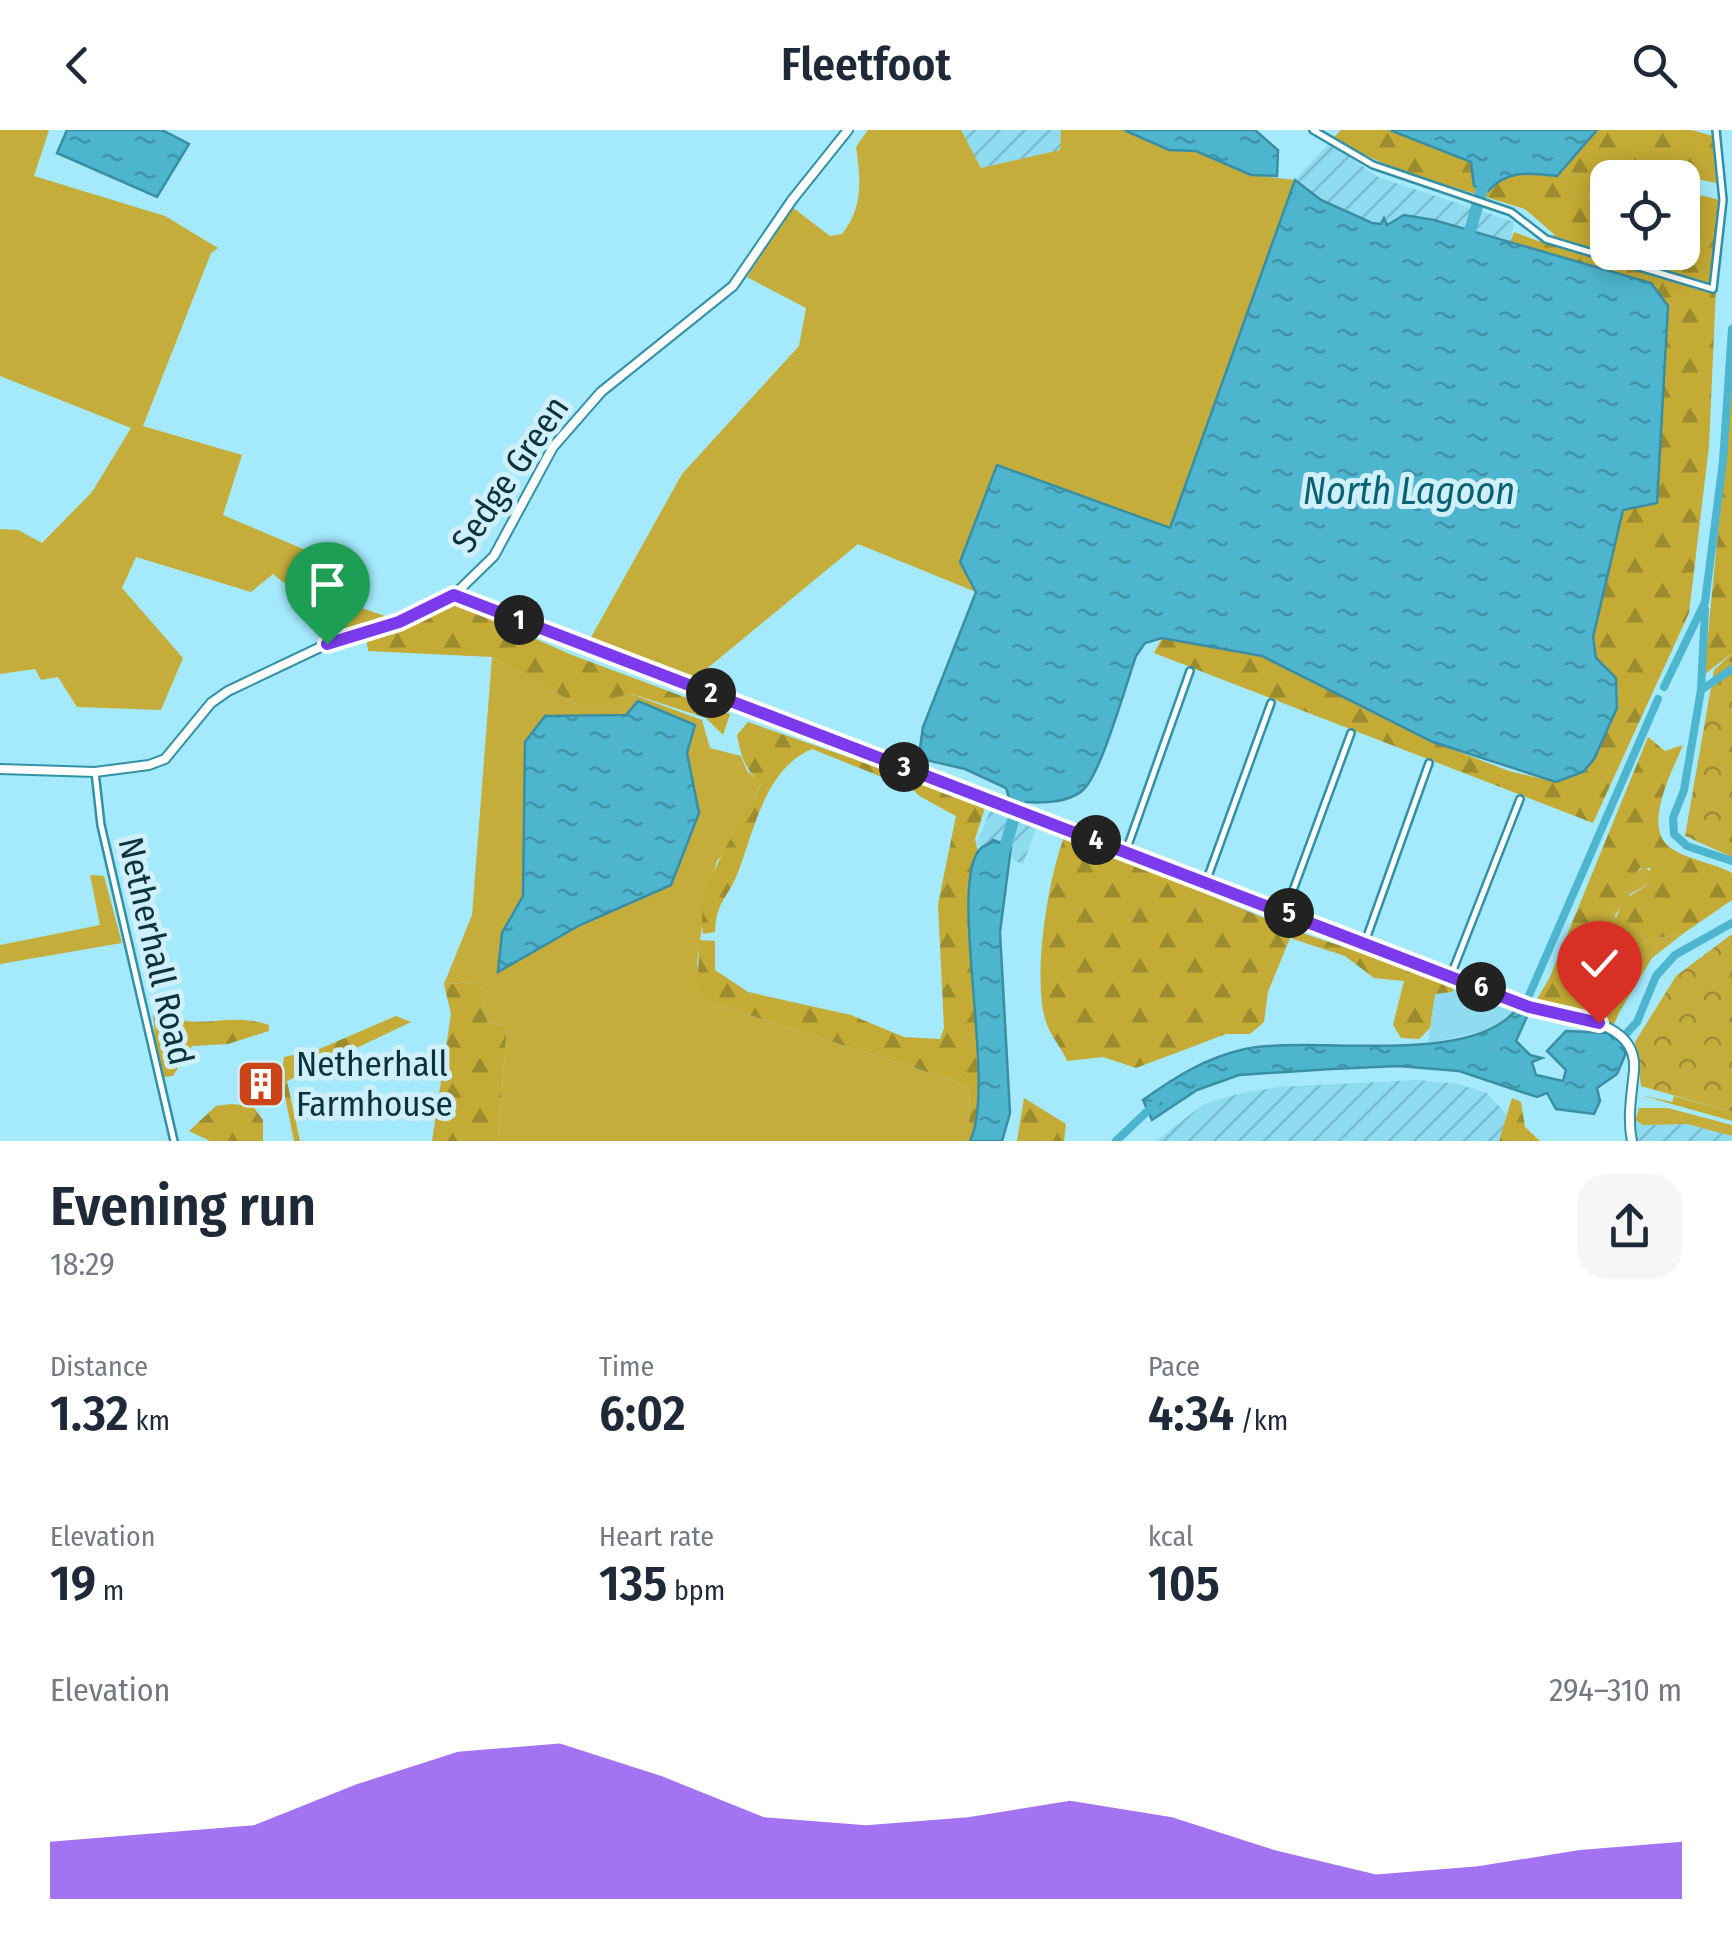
<!DOCTYPE html>
<html lang="en">
<head>
<meta charset="utf-8">
<style>
	:root { --surface:#fff; --page:#f6f6f7; --text:#1f2937; --muted:#747a83; --accent:#7c3aed }
	body { margin:0; font-family:"Fira Sans Condensed",sans-serif; background:var(--page); color:var(--text); height:100vh; display:flex; flex-direction:column; font-size:38px; white-space:nowrap }
	* { box-sizing:border-box; margin:0 }
	p { font-size:32px; color:var(--muted) }
	.icon { flex:none; width:55px; height:55px; fill:none; stroke:currentColor; stroke-width:2; stroke-linecap:round; stroke-linejoin:round }
	.map { position:relative; height:1011px; overflow:hidden }
	.sheet { display:flex; flex-direction:column; background:var(--surface); flex:1 }
	.sheet>* { flex:none }
	.tools { position:absolute; left:1590px; top:30px; display:grid; gap:20px }
	.tools a { display:grid; place-items:center; width:110px; height:110px; border-radius:20px; background:var(--surface); box-shadow:0 5px 25px #0003; font-size:50px }
	.pin { position:absolute; display:grid; place-items:center; width:85px; height:85px; color:#fff; margin:-102px -42px; border-radius:50% 50% 50% 0; rotate:-45deg; box-shadow:0 0 10px #0007 }
	.pin .icon { rotate:45deg }
	.km { position:absolute; width:50px; height:50px; margin:-25px; border-radius:50%; background:#222; color:#fff; font-size:28px; line-height:50px; text-align:center }
	.round { display:grid; place-items:center; flex:none; width:105px; height:105px; border-radius:30px; background:var(--page) }
	.overview { display:flex; align-items:center; justify-content:space-between; height:170px; padding:0 50px }
	h1 { font-size:55px; font-weight:600; line-height:75px }
	.metrics { display:grid; grid-template-columns:repeat(3,1fr); gap:15px; height:170px; padding:10px 50px }
	.metrics div { display:grid; align-content:center }
	.metrics b { font-size:50px; font-weight:600 }
	.metrics small { font-size:28px; font-weight:400 }
	.metrics p { font-size:28px }
	.chart { height:280px; padding:20px 50px }
	.chart p { display:flex; justify-content:space-between }
	.chart svg { width:100%; height:180px; margin-top:10px; fill:var(--accent); opacity:.7 }
	header { display:flex; justify-content:space-between; align-items:center; height:130px; padding:0 50px; background:var(--surface); font-size:45px; font-weight:600 }
	.map>svg:first-child { display:block }
</style>
</head>
<body>
<header><svg class="icon" aria-label="back" viewBox="0 0 24 24"><path d="M15 5l-7 7 7 7"/></svg>Fleetfoot<svg class="icon" aria-label="search" viewBox="0 0 24 24"><circle cx="10" cy="10" r="6"/><path d="M15 15l6 6"/></svg></header>
<div class="map">
<svg width="1732" height="1011" viewBox="0 0 1732 1011">
	<defs>
		<pattern id="industrial-furrows" width="10" height="10" patternUnits="userSpaceOnUse" patternTransform="scale(2.5)"><rect width="10" height="10" fill="#8fdbf0"/><path d="M-1 1l2-2M0 10L10 0M9 11l2-2" fill="none" stroke="#7abccf"/></pattern>
		<pattern id="forest-firs" width="22" height="20" patternUnits="userSpaceOnUse" patternTransform="scale(2.5)"><rect width="22" height="20" fill="#c4ab35"/><path d="M5 1l3.5 6h-7zM16 11l3.5 6h-7z" fill="#9d8c2e"/></pattern>
		<pattern id="park-crowns" width="20" height="18" patternUnits="userSpaceOnUse" patternTransform="scale(2.5)"><rect width="20" height="18" fill="#c5ad3c"/><path d="M2 6a3 3 0 1 1 6 0M12 15a3 3 0 1 1 6 0" fill="none" stroke="#9e8d34"/></pattern>
		<pattern id="water-ripples" width="26" height="14" patternUnits="userSpaceOnUse" patternTransform="scale(2.5)"><rect width="26" height="14" fill="#4eb5cf"/><path d="M2 4q2-2 4 0t4 0M15 11q2-2 4 0t4 0" fill="none" stroke="#3f94a9"/></pattern>
	</defs>
	<rect width="100%" height="100%" fill="#a4e9fc"/>
	<!-- built -->
	<polygon fill="#8fdbf0" points="1455,854 1473,861 1518,877 1506,895 1428,914 1435,864 1452,862"/>
	<!-- industrial -->
	<g fill="url(#industrial-furrows)">
		<polygon points="961,0 1061,0 1060,20 981,38"/>
		<polygon points="1329,13 1378,47 1514,92 1510,113 1434,90 1378,94 1321,70 1295,50"/>
		<polygon points="990,681 1023,689 1036,699 1023,734 1013,730 1011,718 1000,713 986,718 976,715"/>
		<polygon points="1417,950 1458,954 1487,963 1507,985 1499,1011 1156,1011 1204,974 1238,964 1278,957"/>
		<polygon points="1635,990 1643,995 1687,994 1732,1006 1732,1011 1635,1011"/>
	</g>
	<!-- grass -->
	<g fill="#c5ad3c">
		<polygon points="0,0 49,0 34,46 165,86 218,118 211,123 143,296 242,325 223,385 308,421 341,471 391,488 333,509 315,478 273,444 251,462 136,427 122,458 183,528 161,580 77,577 58,547 41,550 35,539 0,544 0,399 18,400 42,413 92,362 131,298 0,246"/>
		<path d="M868,0h93l20,38 79,-18 1,-20h63l45,20 27,1 55,24 44,5 -125,349 -172,-64 -38,96 16,31 -118,-48 -166,137 -103,-40 93,-167 117,-128 7,-38 -59,-31 45,-70 38,29 12,-2c21,-26 19,-54 14,-87z"/>
		<polygon points="492,527 585,579 626,562 702,590 710,618 741,626 747,641 761,653 732,713 717,731 705,774 697,833 705,871 955,951 969,959 970,987 963,1011 498,1011 507,896 488,893 479,852 444,854 472,785"/>
		<path d="M1645,737l7,6 -2,10 -20,11 -15,21 11,49 17,-23 41,-8 -32,25 -32,53 -7,-23c-64,-23 -24,-63 8,-93 11,-10 9,-23 24,-28z"/>
		<polygon points="90,745 104,746 122,813 0,834 0,815 100,795"/>
		<polygon points="1639,978 1668,978 1732,995 1732,1006 1687,994 1643,995 1635,990"/>
	</g>
	<!-- forest -->
	<g fill="url(#forest-firs)">
		<path d="M1341,0h49l112,46 25,-3 30,3 40,-46h95l24,7 4,47 -106,-24 -6,15 11,2 -11,1v74h74l1,-61 37,9 -11,246 -20,167 -96,210 -439,-170 8,-15 100,18 171,86 76,29 47,11c31,-27 71,-56 60,-103l-20,-20 -3,-22 30,-128 34,-6 -60,-233 -87,-27 4,-11 24,9 17,-6 -30,-26 -128,-39 -65,-31z"/>
		<polygon points="1732,258 1732,523 1704,545"/>
		<polygon points="454,473 572,525 730,584 723,605 706,588 629,563 585,579 492,527 368,521 366,506 409,494"/>
		<path d="M748,592l238,83 -11,34 4,17 -6,18 -4,44 10,158 -3,53 -6,12h-7l7,-24 -1,-28 -14,-8 -250,-80 -7,-23 1,-38 16,1v29l33,22 103,23 53,22 36,2 4,-11 -6,-124 18,-88 -35,-19 -22,-19 -12,1 -75,-30c-48,20 -58,83 -75,126 -10,24 -21,27 -22,57l-12,2c-9,-48 38,-108 58,-150 -16,-15 -20,-28 -24,-49z"/>
		<path d="M1648,607l17,14 18,-6c-10,25 -43,84 -11,104 17,11 42,14 60,24v27l-48,33 -41,8 -17,23 -12,3 -11,-8v-7l20,-52 27,-17v-15h-10c-8,8 -10,18 -17,25 -19,21 -72,62 -28,88 7,4 15,6 22,10l3,20 -6,13 -80,-20 15,-25z"/>
		<path d="M1065,705l228,95 162,54 -3,8 -17,2 -5,34 -11,11 -18,-1 -8,-13 11,-44 -30,-3 -29,-22 -55,-18 -22,54 -4,30 -14,12h-24l-90,34 -33,-11 -36,4c-5,-12 -14,-22 -19,-34 -18,-40 0,-151 17,-192z"/>
		<polygon points="479,852 488,893 507,896 498,1011 432,1011 451,884 444,854"/>
		<path d="M153,880c48,25 71,0 116,15v6l-41,13 -36,2 -19,30 -9,1 -7,-7z"/>
		<polygon points="396,886 411,892 287,951 300,1011 294,1011 281,947 284,927 317,920"/>
		<polygon points="1640,965 1672,972 1674,966 1732,982 1732,991"/>
		<polygon points="1024,968 1066,994 1064,1011 1017,1011"/>
		<polygon points="1512,968 1521,972 1525,997 1540,1011 1499,1011"/>
		<polygon points="231,974 253,976 263,990 263,1011 210,1011 189,1001 216,976"/>
	</g>
	<!-- park -->
	<g fill="url(#park-crowns)">
		<polygon points="1732,523 1732,727 1685,706 1714,540"/>
		<polygon points="1732,804 1732,982 1641,956 1635,912 1676,846"/>
	</g>
	<!-- water -->
	<g fill="url(#water-ripples)" stroke="#3a8ea3" stroke-width="2.5">
		<polygon points="67,0 162,0 189,14 157,67 57,23"/>
		<polygon points="1124,0 1255,0 1278,20 1277,46 1251,45 1196,21 1169,20"/>
		<path d="M1390,0h207l-40,46c-28,-3 -49,-7 -69,15l-14,-5 -3,-24z"/>
		<path d="M1295,50l26,20 51,23 9,1 3,-6 3,7 17,-10 30,5 217,63 17,23 -11,197 -34,7 -30,127 3,21 20,20 1,30 -23,51 -11,13 -27,10 -123,-40 -171,-86 -100,-18 -17,5 -9,13c-10,28 -34,115 -52,133 -16,16 -57,16 -75,9l-3,-10 -41,-19 -39,-9 -6,-12 3,-21 53,-135 -16,-30 37,-97 173,63z"/>
		<polygon points="638,571 695,595 687,623 699,683 671,755 580,795 498,842 502,803 523,766 525,612 545,586 626,585"/>
		<path d="M993,710l18,7 -11,85 10,181 -8,28h-32c28,-57 -24,-259 11,-293 4,-3 9,-3 12,-8z"/>
		<path d="M1518,877l11,5 -13,29 14,14 12,3 -10,4 4,13 27,6 3,-11 -19,-19 19,-20 42,2 18,20 -9,21 -20,14 3,13 -6,13 -38,-5 -9,-16 -10,4 -78,-26 -61,-5 -66,3 -93,6 -42,15 -45,30 -9,-20c32,-23 62,-42 102,-51 68,-14 231,19 273,-42z"/>
	</g>
	<g fill="none" stroke-linecap="round" stroke-linejoin="round">
		<!-- canal -->
		<g stroke="#4eb5cf" stroke-width="8">
			<polyline points="1732,539 1701,560 1684,660 1673,688 1674,704 1687,716 1732,731"/>
			<polyline points="1664,557 1705,472 1723,331 1732,199"/>
			<polyline points="1701,560 1705,479"/>
			<polyline points="1524,877 1658,569"/>
			<polyline points="1612,919 1637,892 1656,846 1675,825 1732,793"/>
			<polyline points="1116,1011 1155,974"/>
		</g>
		<!-- river -->
		<g stroke="#4eb5cf" stroke-width="12">
			<polyline points="1470,101 1482,59"/>
			<polyline points="1001,730 1019,672"/>
		</g>
		<!-- minor casing -->
		<g stroke="#3391a7" stroke-width="10">
			<g id="minor">
				<polyline points="1313,0 1373,35 1511,82 1546,109 1713,159 1723,70 1716,0"/>
				<polyline points="95,642 101,695 174,1011"/>
				<polyline points="1126,721 1190,541"/>
				<polyline points="1206,752 1271,573"/>
				<polyline points="1285,782 1351,603"/>
				<polyline points="1365,812 1429,633"/>
				<polyline points="1451,845 1520,669"/>
			</g>
		</g>
		<!-- tertiary casing -->
		<g stroke="#3391a7" stroke-width="12">
			<g id="tertiary">
				<path d="M454,465l1075,412c34,11 109,10 105,63 -2,23 -7,48 -2,71"/>
				<polyline points="0,639 95,642 149,635 165,629 211,573 228,561 327,514 399,492 454,465 494,426 553,317 601,262 733,156 792,70 848,0"/>
			</g>
		</g>
		<!-- minor -->
		<use href="#minor" stroke="#fff" stroke-width="5"/>
		<!-- tertiary -->
		<use href="#tertiary" stroke="#fff" stroke-width="8"/>
	</g>
	<g fill="none" stroke-linecap="round" stroke-linejoin="round">
		<!-- route casing -->
		<g stroke="#fff" stroke-width="20">
			<polyline id="route" points="327,514 399,492 454,465 1529,877 1599,893"/>
		</g>
		<!-- route -->
		<use href="#route" stroke="#7c3aed" stroke-width="12"/>
	</g>
	<!-- icons -->
	<defs>
		<g id="building-square" transform="scale(2.5)"><rect x="-9" y="-9" width="18" height="18" rx="4" fill="#cc4418" stroke="#cff0fa"/><path d="M-4-6H4V6H1V3H-1V6H-4ZM-2.5-4.3h1.7v1.8h-1.7ZM.8-4.3h1.7v1.8H.8ZM-2.5-1h1.7V.8h-1.7ZM.8-1h1.7V.8H.8Z" fill="#fff"/></g>
	</defs>
	<g fill-rule="evenodd">
		<use href="#building-square" x="261" y="954"/>
	</g>
	<g text-anchor="middle" dominant-baseline="central" stroke-width="10" stroke-linejoin="round" paint-order="stroke">
		<!-- street labels -->
		<g font-size="35" fill="#0b333c" stroke="#cff0fa">
			<text transform="translate(510 344) rotate(-56)">Sedge Green</text>
			<text transform="translate(156 821) rotate(77)">Netherhall Road</text>
		</g>
		<!-- poi labels -->
		<g font-size="35" fill="#0b333c" stroke="#cff0fa" text-anchor="start">
			<text x="296" y="934">Netherhall<tspan x="296" dy="40">Farmhouse</tspan></text>
		</g>
		<!-- water labels -->
		<g font-size="38" font-style="italic" fill="#076274" stroke="#cff0fa">
			<text x="1409" y="361">North Lagoon</text>
		</g>
	</g>
</svg>
<div class="tools">
<a><svg class="icon" aria-label="locate" viewBox="0 0 24 24"><circle cx="12" cy="12" r="6"/><path d="M12 2v4M12 18v4M2 12h4M18 12h4"/></svg></a>
</div>
<div class="pin" style="left:327px;top:514px;background:#1e9e55"><svg class="icon" aria-label="arrive" viewBox="0 0 24 24"><path d="M6 21V4h12l-3 4 3 4H6"/></svg></div>
<div class="pin" style="left:1599px;top:893px;background:#d93025"><svg class="icon" aria-label="check" viewBox="0 0 24 24"><path d="M5 12l5 5 9-10"/></svg></div>
<b class="km" style="left:519px;top:490px">1</b>
<b class="km" style="left:711px;top:563px">2</b>
<b class="km" style="left:904px;top:637px">3</b>
<b class="km" style="left:1096px;top:710px">4</b>
<b class="km" style="left:1289px;top:783px">5</b>
<b class="km" style="left:1481px;top:857px">6</b>
</div>
<section class="sheet">
<div class="overview"><div><h1>Evening run</h1><p>18:29</p></div><a class="round"><svg class="icon" aria-label="share" viewBox="0 0 24 24"><path d="M12 15V3M7 8l5-5 5 5M5 13v7h14v-7"/></svg></a></div>
<div class="metrics">
<div><p>Distance</p><b>1.32<small> km</small></b></div>
<div><p>Time</p><b>6:02</b></div>
<div><p>Pace</p><b>4:34<small> /km</small></b></div>
</div>
<div class="metrics">
<div><p>Elevation</p><b>19<small> m</small></b></div>
<div><p>Heart rate</p><b>135<small> bpm</small></b></div>
<div><p>kcal</p><b>105</b></div>
</div>
<div class="chart"><p><span>Elevation</span>294–310 m</p>
<svg viewBox="0 0 160 44" preserveAspectRatio="none"><path d="M0 44V30L10 28L20 26L30 16L40 8L50 6L60 14L70 24L80 26L90 24L100 20L110 24L120 32L130 38L140 36L150 32L160 30V44z"/></svg>
</div>
</section>
</body>
</html>
